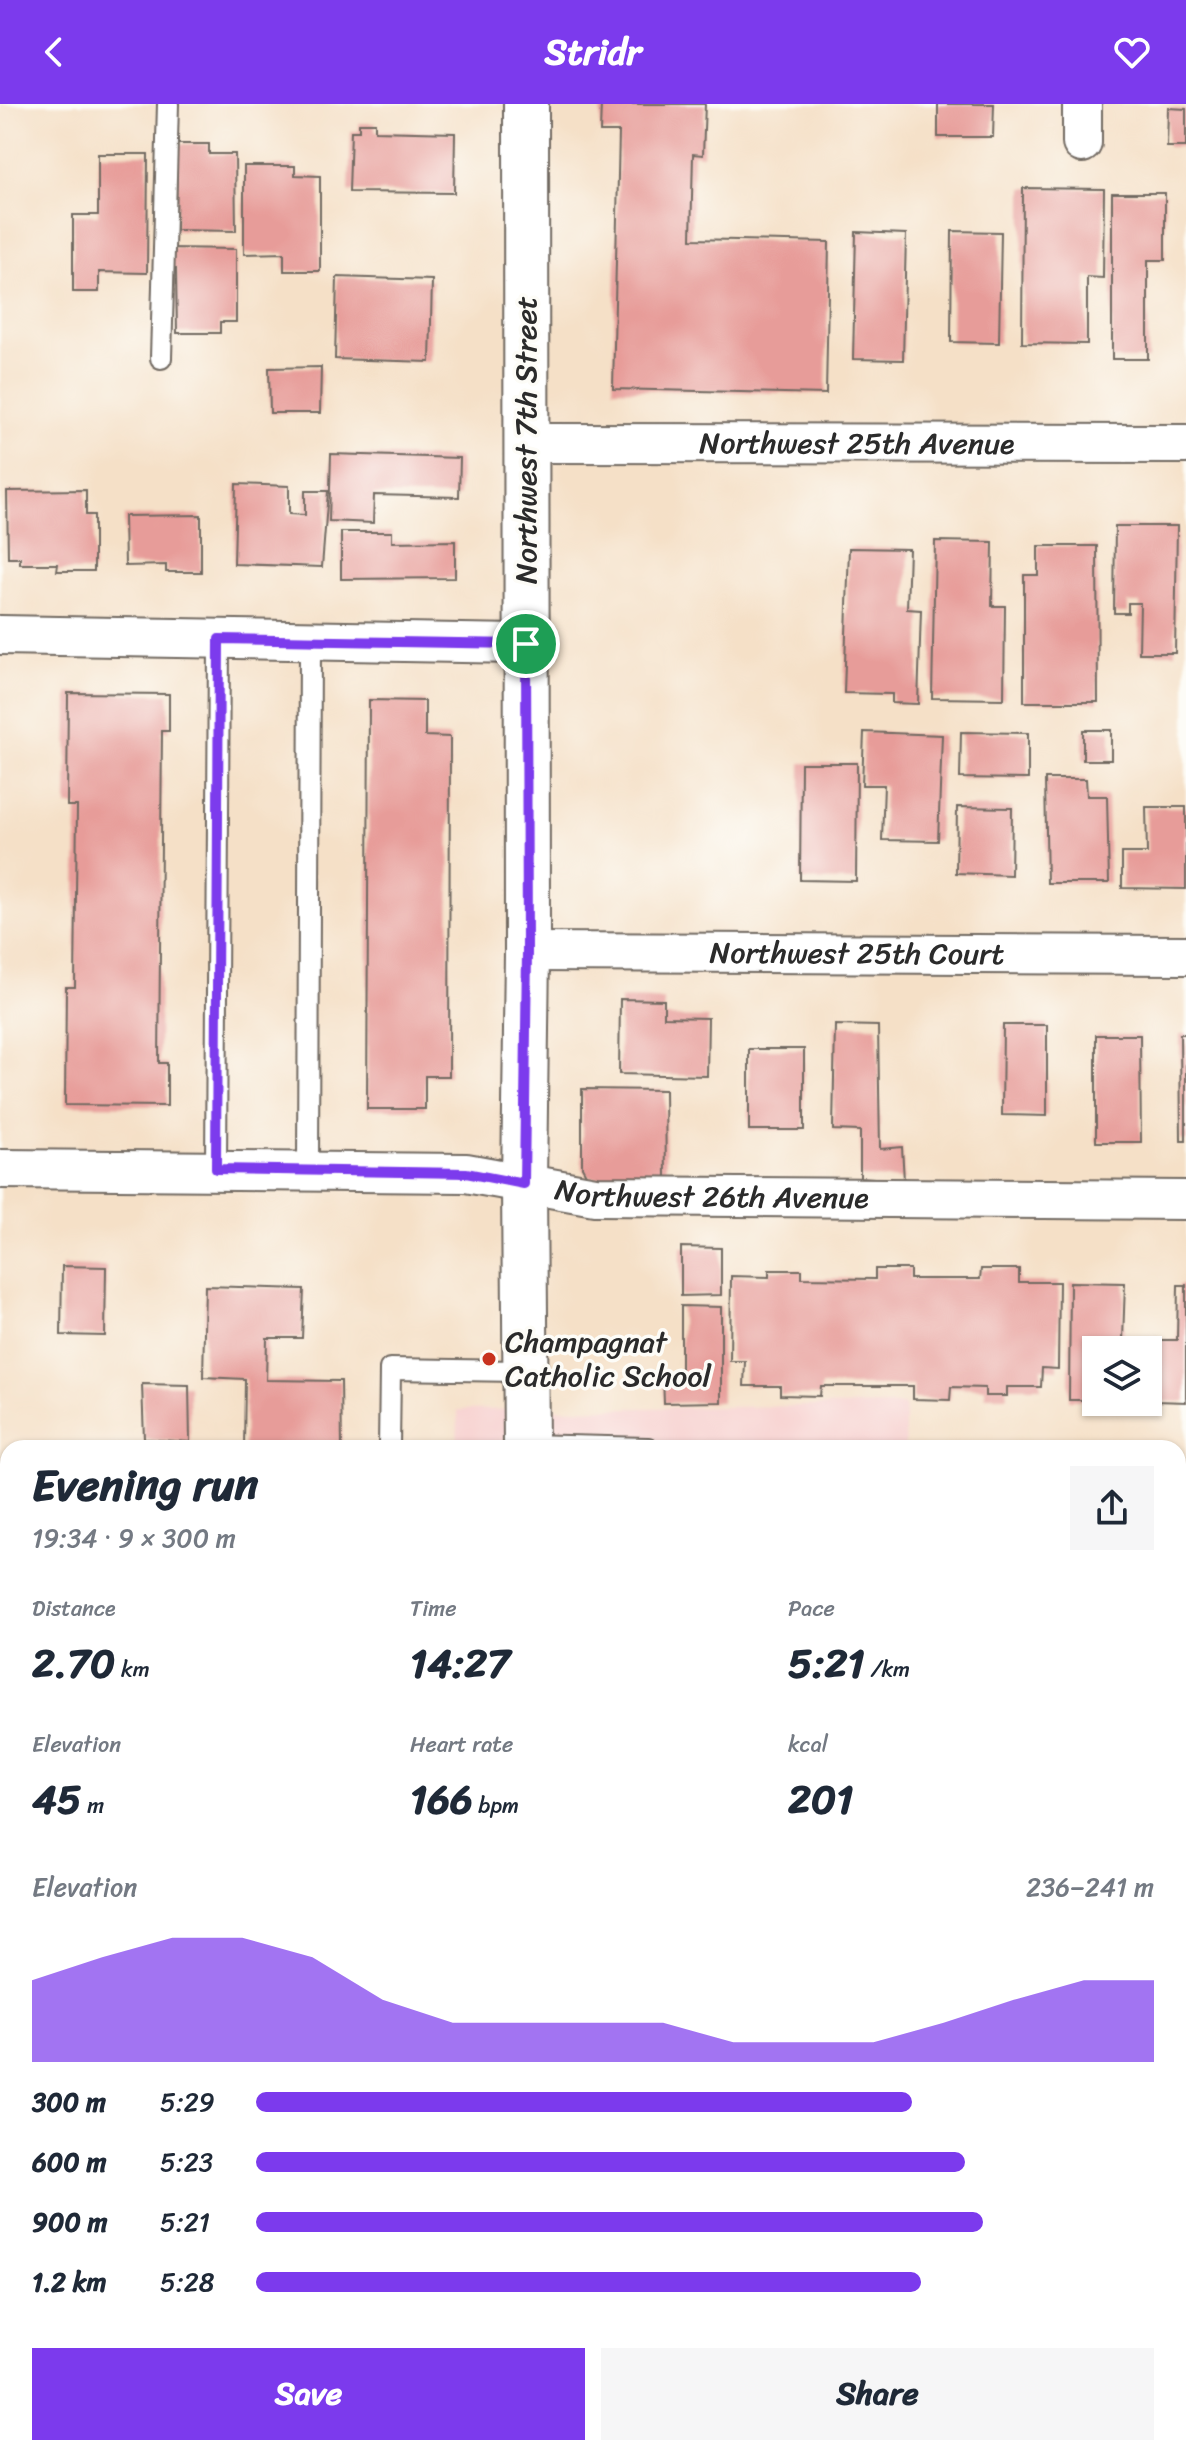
<!DOCTYPE html>
<html lang="en">
<head>
<meta charset="utf-8">
<style>
	:root { --surface:#fff; --page:#f6f6f7; --text:#1f2937; --muted:#747a83; --accent:#7c3aed }
	body { margin:0; font-family:Sriracha,sans-serif; background:var(--page); color:var(--text); height:100vh; display:flex; flex-direction:column; font-size:30px; white-space:nowrap }
	* { box-sizing:border-box; margin:0 }
	p { font-size:26px; color:var(--muted) }
	.icon { flex:none; width:44px; height:44px; fill:none; stroke:currentColor; stroke-width:2; stroke-linecap:round; stroke-linejoin:round }
	.map { position:relative; flex:1; overflow:hidden }
	.panel { position:absolute; left:0px; top:1336px; width:1186px; height:1016px; display:flex; flex-direction:column; background:var(--surface); border-radius:24px 24px 0 0; box-shadow:0 2px 6px #0004 }
	.panel>* { flex:none }
	.controls { position:absolute; left:1082px; top:1232px; display:grid; gap:16px }
	.controls a { display:grid; place-items:center; width:80px; height:80px; border-radius:0px; background:var(--surface); box-shadow:0 2px 6px #0004; font-size:40px }
	.pin { position:absolute; display:grid; place-items:center; width:68px; height:68px; color:#fff; margin:-34px; border:4px solid #fff; border-radius:50%; box-shadow:0 2px 8px #0007 }
	.round { display:grid; place-items:center; flex:none; width:84px; height:84px; border-radius:0px; background:var(--page) }
	.head { display:flex; align-items:center; justify-content:space-between; height:136px; padding:0 32px }
	h1 { font-size:44px; font-weight:800; line-height:60px }
	.metrics { display:grid; grid-template-columns:repeat(3,1fr); gap:12px; height:136px; padding:8px 32px }
	.metrics div { display:grid; align-content:center }
	.metrics b { font-size:40px; font-weight:800 }
	.metrics small { font-size:22px; font-weight:400 }
	.metrics p { font-size:22px }
	.chart { height:224px; padding:16px 32px }
	.chart p { display:flex; justify-content:space-between }
	.chart svg { width:100%; height:144px; margin-top:8px; fill:var(--accent); opacity:.7 }
	.button { display:flex; gap:16px; margin-top:auto; padding:16px 32px }
	.button a { flex:1; height:92px; border-radius:0px; background:var(--accent); color:#fff; font-size:32px; font-weight:800; line-height:92px; text-align:center }
	.button a+a { background:var(--page); color:var(--text) }
	ul { padding:0 32px; list-style:none; font-size:26px }
	li { display:grid; grid-template-columns:128px 96px 1fr; align-items:center; height:60px }
	li i { height:20px; border-radius:10px; background:var(--accent) }
	header { display:flex; justify-content:space-between; align-items:center; height:104px; padding:0 32px; background:var(--accent); color:#fff; font-size:36px; font-weight:800 }
	.map>svg:first-child { display:block }
</style>
</head>
<body>
<header><svg class="icon" aria-label="back" viewBox="0 0 24 24"><path d="M15 5l-7 7 7 7"/></svg>Stridr<svg class="icon" aria-label="heart" viewBox="0 0 24 24"><path d="M12 20l-8-8c-3-5 5-10 8-4 3-6 11-1 8 4z"/></svg></header>
<div class="map">
<svg width="1186" height="2352" viewBox="0 0 1186 2352">
	<rect width="100%" height="100%" fill="#fdfcf7"/>
	<filter id="ink" filterUnits="userSpaceOnUse"><feTurbulence type="fractalNoise" baseFrequency=".0125" numOctaves="2"/><feDisplacementMap in="SourceGraphic" scale="16" xChannelSelector="R" yChannelSelector="G"/><feConvolveMatrix kernelMatrix="1 2 1 2 8 2 1 2 1" color-interpolation-filters="sRGB"/></filter>
	<filter id="wash" filterUnits="userSpaceOnUse"><feTurbulence type="fractalNoise" baseFrequency=".006" numOctaves="4" result="noise"/><feDisplacementMap in="SourceGraphic" scale="32" xChannelSelector="R" yChannelSelector="G"/><feGaussianBlur stdDeviation="1.8" result="paint"/><feColorMatrix in="noise" values="0 0 0 0 0 0 0 0 0 0 0 0 0 0 0 0 0 1.4 0 .05"/><feComposite in="paint" operator="in"/></filter>
	<g filter="url(#wash)">
		<rect width="100%" height="100%" fill="#f5e0c7"/>
		<!-- built -->
		<g fill="#f7d0cf">
			<polygon points="905,1301 905,1344 457,1344 458,1306"/>
			<rect x="1178" y="1724" width="8" height="197"/>
		</g>
		<g id="blocks">
			<!-- building -->
			<g fill="#e79c99">
				<polygon points="601,0 705,0 703,51 693,50 691,135 829,138 826,290 613,285 619,28 600,28"/>
				<polygon points="938,0 994,0 993,33 938,33"/>
				<polygon points="1168,4 1186,5 1186,43 1167,43"/>
				<polygon points="359,19 375,19 375,27 455,29 454,89 349,88 351,27 359,27"/>
				<polygon points="177,40 209,40 209,50 235,50 236,127 176,126"/>
				<polygon points="98,50 148,50 147,169 99,168 99,188 73,188 73,111 98,111"/>
				<polygon points="244,62 295,62 295,71 320,72 320,167 284,167 284,149 244,150"/>
				<polygon points="1023,84 1104,85 1103,174 1087,173 1087,240 1022,239"/>
				<polygon points="1112,89 1165,89 1165,156 1148,156 1148,255 1112,255"/>
				<polygon points="952,127 1001,128 999,239 951,238"/>
				<polygon points="856,128 906,130 903,256 853,255"/>
				<polygon points="169,144 236,145 236,218 220,218 220,229 177,229 176,165 169,165"/>
				<polygon points="337,173 432,176 430,258 335,255"/>
				<polygon points="321,263 320,309 270,309 269,264"/>
				<polygon points="331,350 460,354 459,393 374,391 373,419 329,417"/>
				<polygon points="236,380 289,382 289,410 305,411 305,387 328,387 322,463 234,460"/>
				<polygon points="86,386 86,411 94,411 94,467 57,467 58,460 20,460 20,454 8,454 7,387"/>
				<polygon points="201,411 201,468 166,468 166,461 125,462 124,412"/>
				<polygon points="1115,422 1177,422 1175,549 1139,549 1140,499 1128,499 1128,509 1114,509"/>
				<polygon points="341,428 392,428 392,438 455,437 455,474 341,475"/>
				<polygon points="935,437 993,438 992,502 1005,502 1004,595 932,594"/>
				<polygon points="1038,442 1097,442 1098,598 1024,598 1024,471 1038,471"/>
				<polygon points="849,444 909,445 907,505 921,506 918,600 892,599 892,590 844,589"/>
				<polygon points="68,589 169,590 169,627 162,627 159,959 167,959 167,1002 65,1001 66,883 75,883 77,702 67,702"/>
				<polygon points="369,596 425,597 425,632 450,633 449,972 425,972 425,1005 367,1005"/>
				<rect x="1083" y="626" width="28" height="30"/>
				<polygon points="864,628 942,631 938,737 882,736 884,681 862,681"/>
				<polygon points="961,628 1028,629 1028,675 960,674"/>
				<polygon points="801,659 857,659 856,777 800,776"/>
				<polygon points="1045,675 1086,675 1087,692 1107,692 1109,779 1047,779"/>
				<polygon points="957,703 1012,704 1011,771 956,769"/>
				<polygon points="1146,703 1186,703 1186,785 1122,784 1122,749 1147,749"/>
				<polygon points="620,895 664,896 664,913 708,914 707,972 619,970"/>
				<polygon points="835,921 878,922 880,1045 902,1043 904,1076 860,1073 860,1027 833,1026"/>
				<polygon points="1003,921 1047,921 1047,1012 1002,1011"/>
				<polygon points="1180,930 1186,930 1186,1037 1181,1037"/>
				<polygon points="1096,931 1140,931 1141,1038 1096,1038"/>
				<rect x="749" y="945" width="55" height="81"/>
				<polygon points="582,985 665,986 666,1075 592,1074 587,1072 582,1063"/>
				<polygon points="681,1143 721,1144 721,1191 681,1192"/>
				<polygon points="62,1162 106,1163 105,1232 61,1231"/>
				<polygon points="875,1165 910,1165 910,1175 980,1175 981,1165 1019,1165 1019,1178 1059,1178 1058,1265 1042,1264 1041,1283 1007,1283 1007,1292 985,1292 985,1284 951,1283 950,1296 913,1295 913,1282 821,1282 820,1292 780,1291 780,1282 744,1282 745,1257 730,1257 731,1172 769,1173 769,1166 802,1166 802,1174 875,1175"/>
				<polygon points="1070,1178 1125,1179 1123,1236 1145,1236 1144,1246 1096,1246 1096,1296 1069,1296"/>
				<polygon points="1178,1181 1186,1181 1186,1298 1156,1297 1156,1236 1177,1236"/>
				<polygon points="205,1182 304,1185 302,1234 267,1234 266,1276 341,1277 342,1344 244,1344 245,1275 203,1273"/>
				<polygon points="681,1202 721,1203 721,1298 664,1299 663,1271 681,1271"/>
				<polygon points="142,1280 189,1281 190,1338 144,1335"/>
				<rect x="0" y="1378" width="8" height="129"/>
				<rect x="1178" y="1766" width="8" height="68"/>
				<polygon points="0,1860 6,1860 8,1970 0,1970"/>
				<rect x="1178" y="2071" width="8" height="43"/>
				<polygon points="0,2153 8,2153 8,2255 0,2254"/>
				<rect x="1178" y="2166" width="8" height="75"/>
				<rect x="1178" y="2270" width="7" height="56"/>
				<polygon points="0,2318 8,2318 8,2344 41,2344 41,2352 0,2352"/>
				<rect x="790" y="2344" width="71" height="8"/>
				<rect x="882" y="2344" width="62" height="3"/>
				<rect x="1129" y="2344" width="34" height="7"/>
			</g>
		</g>
	</g>
	<g filter="url(#ink)">
		<use href="#blocks" fill-opacity="0" stroke="#726a62" stroke-width="2"/>
		<g fill="none" stroke-linecap="round" stroke-linejoin="round">
			<!-- lane casing -->
			<g stroke="#726a62" stroke-width="24">
				<g id="lane">
					<polyline points="161,254 168,0"/>
					<polyline points="216,1065 219,535"/>
					<polyline points="308,1066 310,537"/>
					<polyline points="526,1341 648,1344"/>
					<polyline points="389,1344 390,1265 525,1267"/>
					<polyline points="1178,1898 1186,1898"/>
					<polyline points="732,2344 732,2352"/>
					<polyline points="288,2352 289,2344"/>
				</g>
			</g>
			<!-- street casing -->
			<g stroke="#726a62" stroke-width="42">
				<g id="street">
					<polyline points="1082,39 1082,0"/>
					<path id="s1" d="M527,339l659,1"/>
					<polyline points="0,531 526,540"/>
					<path id="s2" d="M527,848l659,3"/>
					<path id="s3" d="M0,1065l466,4 129,23 591,4"/>
					<polyline points="0,2072 8,2072"/>
					<polyline points="1025,2344 1025,2352"/>
				</g>
			</g>
			<!-- secondary casing -->
			<g stroke="#726a62" stroke-width="48">
				<g id="secondary">
					<polyline points="526,1344 524,1080 527,848 526,0"/>
					<polyline points="522,2352 522,2344"/>
				</g>
			</g>
			<!-- highway casing -->
			<g stroke="#726a62" stroke-width="48">
				<g id="highway">
					<polyline points="0,1599 8,1599"/>
					<polyline points="1178,1610 1186,1610"/>
					<polyline points="0,1679 8,1679"/>
					<polyline points="1178,1689 1186,1689"/>
				</g>
			</g>
			<!-- lane -->
			<use href="#lane" stroke="#fff" stroke-width="20"/>
			<!-- street -->
			<use href="#street" stroke="#fff" stroke-width="38"/>
			<!-- secondary -->
			<use href="#secondary" stroke="#fff" stroke-width="44"/>
			<!-- highway -->
			<use href="#highway" stroke="#fff" stroke-width="44"/>
		</g>
	</g>
	<g fill="none" stroke-linecap="round" stroke-linejoin="round" filter="url(#ink)">
		<!-- route casing -->
		<g stroke="#fff" stroke-width="16">
			<polygon id="route" points="219,535 526,540 527,848 524,1080 466,1069 216,1065"/>
		</g>
		<!-- route -->
		<use href="#route" stroke="#7c3aed" stroke-width="10"/>
	</g>
	<!-- markers -->
	<circle fill="#c8321e" stroke="#fdfcf7" stroke-width="3" cx="489" cy="1255" r="8"/>
	<g text-anchor="middle" dominant-baseline="central" stroke-width="7" stroke-linejoin="round" paint-order="stroke">
		<!-- street labels -->
		<g font-size="30" fill="#2b2b2b" stroke="#fdfcf7">
			<text transform="translate(526 336) rotate(-90)">Northwest 7th Street</text>
			<text stroke="none"><textPath href="#s1" startOffset="330">Northwest 25th Avenue</textPath></text>
			<text stroke="none"><textPath href="#s2" startOffset="330">Northwest 25th Court</textPath></text>
			<text stroke="none"><textPath href="#s3" startOffset="714">Northwest 26th Avenue</textPath></text>
		</g>
		<!-- poi labels -->
		<g font-size="30" fill="#2b2b2b" stroke="#fdfcf7" text-anchor="start">
			<text x="505" y="1238">Champagnat<tspan x="505" dy="34">Catholic School</tspan></text>
		</g>
	</g>
</svg>
<div class="controls">
<a><svg class="icon" aria-label="layers" viewBox="0 0 24 24"><path d="M12 4l9 5-9 5-9-5zM3 14l9 5 9-5"/></svg></a>
</div>
<div class="pin" style="left:526px;top:540px;background:#1e9e55"><svg class="icon" aria-label="arrive" viewBox="0 0 24 24"><path d="M6 21V4h12l-3 4 3 4H6"/></svg></div>
<section class="panel">
<div class="head"><div><h1>Evening run</h1><p>19:34 · 9 × 300 m</p></div><a class="round"><svg class="icon" aria-label="share" viewBox="0 0 24 24"><path d="M12 15V3M7 8l5-5 5 5M5 13v7h14v-7"/></svg></a></div>
<div class="metrics">
<div><p>Distance</p><b>2.70<small> km</small></b></div>
<div><p>Time</p><b>14:27</b></div>
<div><p>Pace</p><b>5:21<small> /km</small></b></div>
</div>
<div class="metrics">
<div><p>Elevation</p><b>45<small> m</small></b></div>
<div><p>Heart rate</p><b>166<small> bpm</small></b></div>
<div><p>kcal</p><b>201</b></div>
</div>
<div class="chart"><p><span>Elevation</span>236–241 m</p>
<svg viewBox="0 0 160 44" preserveAspectRatio="none"><path d="M0 44V19L10 12L20 6L30 6L40 12L50 25L60 32L70 32L80 32L90 32L100 38L110 38L120 38L130 32L140 25L150 19L160 19V44z"/></svg>
</div>
<ul>
<li><b>300 m</b>5:29<i style="width:73%"></i></li>
<li><b>600 m</b>5:23<i style="width:79%"></i></li>
<li><b>900 m</b>5:21<i style="width:81%"></i></li>
<li><b>1.2 km</b>5:28<i style="width:74%"></i></li>
</ul>
<div class="button"><a>Save</a><a>Share</a></div>
</section>
</div>
</body>
</html>
